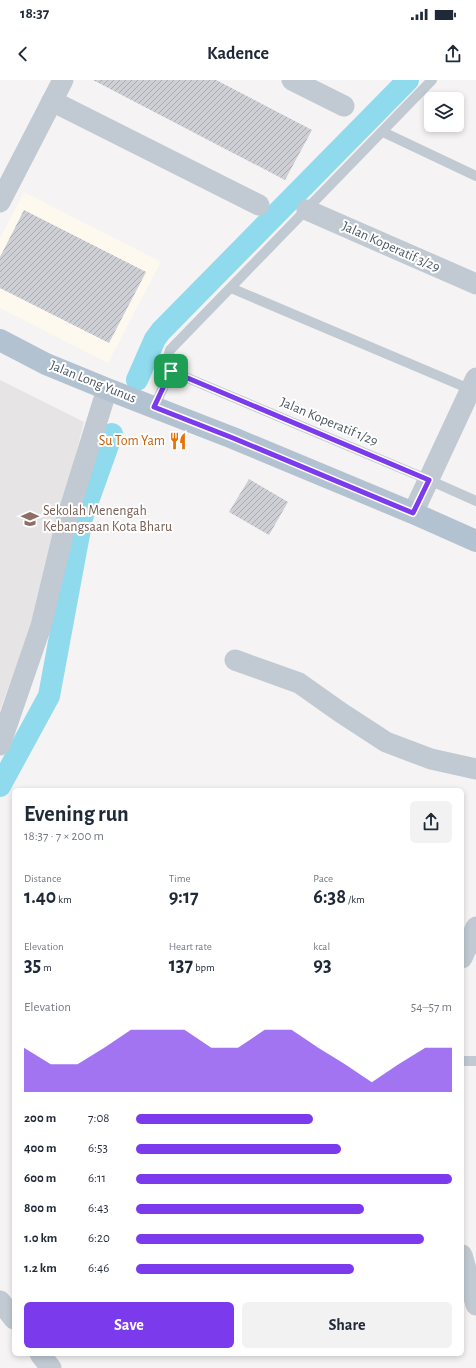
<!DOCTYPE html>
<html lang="en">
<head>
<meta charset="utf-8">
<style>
	:root { --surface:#fff; --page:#f2f2f3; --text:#1f2937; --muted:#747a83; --accent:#7c3aed }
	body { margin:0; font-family:"Alegreya Sans",sans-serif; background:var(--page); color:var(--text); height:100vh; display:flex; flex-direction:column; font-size:15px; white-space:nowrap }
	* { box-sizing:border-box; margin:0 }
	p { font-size:13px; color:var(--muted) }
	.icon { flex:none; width:22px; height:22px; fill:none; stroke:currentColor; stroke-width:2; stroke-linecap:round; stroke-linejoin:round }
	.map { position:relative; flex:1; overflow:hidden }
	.side { position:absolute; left:12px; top:708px; width:452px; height:568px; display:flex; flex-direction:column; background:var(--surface); border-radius:6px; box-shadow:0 2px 6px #0003 }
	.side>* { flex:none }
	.buttons { position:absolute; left:424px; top:12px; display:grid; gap:8px }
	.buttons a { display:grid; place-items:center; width:40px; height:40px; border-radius:6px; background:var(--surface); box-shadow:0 2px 6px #0003; font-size:20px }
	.pin { position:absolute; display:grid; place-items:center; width:34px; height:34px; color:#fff; margin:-17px; border-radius:8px; box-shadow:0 2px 6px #0006 }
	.round { display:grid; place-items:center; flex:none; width:42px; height:42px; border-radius:6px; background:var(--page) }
	.summary { display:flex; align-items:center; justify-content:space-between; height:68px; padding:0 12px }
	h1 { font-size:22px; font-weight:700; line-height:30px }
	.figures { display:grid; grid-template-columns:repeat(3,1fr); gap:6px; height:68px; padding:4px 12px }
	.figures div { display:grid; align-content:center }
	.figures b { font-size:20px; font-weight:700 }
	.figures small { font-size:11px; font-weight:400 }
	.figures p { font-size:11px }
	.chart { height:112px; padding:8px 12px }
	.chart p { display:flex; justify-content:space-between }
	.chart svg { width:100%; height:72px; margin-top:4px; fill:var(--accent); opacity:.7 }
	.cta { display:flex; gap:8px; margin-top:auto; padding:8px 12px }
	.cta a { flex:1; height:46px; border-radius:6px; background:var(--accent); color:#fff; font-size:16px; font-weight:700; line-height:46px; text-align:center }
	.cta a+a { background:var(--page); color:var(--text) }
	ul { padding:0 12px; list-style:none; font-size:13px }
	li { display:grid; grid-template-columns:64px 48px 1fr; align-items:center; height:30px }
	li i { height:10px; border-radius:5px; background:var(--accent) }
	.status { display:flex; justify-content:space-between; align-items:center; height:28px; padding:0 20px; background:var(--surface); direction:ltr }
	.status svg { height:11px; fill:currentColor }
	header { display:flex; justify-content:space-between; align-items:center; height:52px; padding:0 12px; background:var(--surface); font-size:18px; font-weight:700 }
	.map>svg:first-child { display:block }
</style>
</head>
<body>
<div class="status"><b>18:37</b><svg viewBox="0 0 49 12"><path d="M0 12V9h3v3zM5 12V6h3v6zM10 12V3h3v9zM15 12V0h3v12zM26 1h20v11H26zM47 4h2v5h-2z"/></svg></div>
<header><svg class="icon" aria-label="back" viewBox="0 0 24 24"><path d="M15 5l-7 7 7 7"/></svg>Kadence<svg class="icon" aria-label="share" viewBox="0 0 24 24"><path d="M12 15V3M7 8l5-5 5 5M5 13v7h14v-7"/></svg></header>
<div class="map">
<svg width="476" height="1288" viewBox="0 0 476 1288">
	<defs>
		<pattern id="building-hatch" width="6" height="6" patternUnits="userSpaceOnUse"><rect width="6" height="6" fill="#cdcfd5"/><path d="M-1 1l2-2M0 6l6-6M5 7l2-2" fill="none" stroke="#a8abb0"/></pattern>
	</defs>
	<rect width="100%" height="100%" fill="#f5f3f3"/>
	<!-- commercial -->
	<polygon fill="#fdf9ef" points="24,112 161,182 108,283 0,228 0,158"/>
	<!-- education -->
	<polygon fill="#e6e4e5" points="0,300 84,342 35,536 0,630"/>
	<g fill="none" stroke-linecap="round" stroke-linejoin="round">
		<!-- canal -->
		<g stroke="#90daee" stroke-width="22">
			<polyline points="137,300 155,259 161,251 408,0"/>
			<polyline points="0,706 49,616 82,438 112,354"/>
		</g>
	</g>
	<!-- building -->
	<g fill="url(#building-hatch)">
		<polygon points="93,0 216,0 312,50 285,100"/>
		<polygon points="24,130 146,192 109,263 0,208 0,177"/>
		<polygon points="249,399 288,422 269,455 229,432"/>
	</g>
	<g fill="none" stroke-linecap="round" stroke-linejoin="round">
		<!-- lane -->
		<g stroke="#c1cad2" stroke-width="10">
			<polyline points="383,52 476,96"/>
			<polyline points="231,208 472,310"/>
			<polyline points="171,291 167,282 170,270 432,0"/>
			<polyline points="171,291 429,400 476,421"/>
			<polyline points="154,327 171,291"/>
			<polyline points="462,981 476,981"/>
		</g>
		<!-- street -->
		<g stroke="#c1cad2" stroke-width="21">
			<polyline points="292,0 344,26"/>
			<polyline points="52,21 259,125"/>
			<polyline points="0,122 63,0"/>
			<polyline points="307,130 476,204"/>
			<polyline points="413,433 476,298"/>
			<polyline points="235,580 299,603 340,632 386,662 431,679 476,689"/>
			<polyline points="0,665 41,546 67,438 107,309"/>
			<polyline points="462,878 476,847"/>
			<polyline points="462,1175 476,1225"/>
			<polyline points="0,1221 14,1239"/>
			<polyline points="40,1274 51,1288"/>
		</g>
		<!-- primary -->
		<polyline stroke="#b3c2d1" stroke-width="22" points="0,260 46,284 107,309 233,358 413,433 476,461"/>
	</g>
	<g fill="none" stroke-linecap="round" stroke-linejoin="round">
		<!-- route casing -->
		<g stroke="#fff" stroke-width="8">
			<polygon id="route" points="171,291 429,400 413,433 233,358 154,327"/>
		</g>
		<!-- route -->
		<use href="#route" stroke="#7c3aed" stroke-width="5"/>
	</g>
	<!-- icons -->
	<defs>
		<g id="restaurant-bare" transform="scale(1.38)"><path d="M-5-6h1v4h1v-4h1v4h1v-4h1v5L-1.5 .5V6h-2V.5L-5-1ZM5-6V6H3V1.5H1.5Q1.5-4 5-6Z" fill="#e8710a" stroke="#fff" stroke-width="2.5" paint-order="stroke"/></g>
		<g id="school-bare" transform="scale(1.38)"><path d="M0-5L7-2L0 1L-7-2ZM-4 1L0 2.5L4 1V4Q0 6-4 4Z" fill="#8d6e63" stroke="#fff" stroke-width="2.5" paint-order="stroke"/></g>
	</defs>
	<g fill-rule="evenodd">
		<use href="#restaurant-bare" x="178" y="361"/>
		<use href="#school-bare" x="30" y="439"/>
	</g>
	<g text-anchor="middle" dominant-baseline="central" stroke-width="4" stroke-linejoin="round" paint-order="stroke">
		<!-- street labels -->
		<g font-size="14" fill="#4a5661" stroke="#fff">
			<text transform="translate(391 167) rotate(24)">Jalan Koperatif 3/29</text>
			<text transform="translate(93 302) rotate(22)">Jalan Long Yunus</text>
			<text transform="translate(329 342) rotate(23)">Jalan Koperatif 1/29</text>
		</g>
		<!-- food labels -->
		<g font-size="14" fill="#c56008" stroke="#fff" text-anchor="end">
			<text x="165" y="361">Su Tom Yam</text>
		</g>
		<!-- education labels -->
		<g font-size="14" fill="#785e54" stroke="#fff" text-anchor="start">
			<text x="43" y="431">Sekolah Menengah<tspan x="43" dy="16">Kebangsaan Kota Bharu</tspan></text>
		</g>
	</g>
</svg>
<div class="buttons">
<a><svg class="icon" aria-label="layers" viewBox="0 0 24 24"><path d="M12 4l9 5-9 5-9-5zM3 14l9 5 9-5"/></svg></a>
</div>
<div class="pin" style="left:171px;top:291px;background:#1e9e55"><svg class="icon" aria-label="arrive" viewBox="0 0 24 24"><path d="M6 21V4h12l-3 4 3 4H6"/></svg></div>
<section class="side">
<div class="summary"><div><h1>Evening run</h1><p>18:37 · 7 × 200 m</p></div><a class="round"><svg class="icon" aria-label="share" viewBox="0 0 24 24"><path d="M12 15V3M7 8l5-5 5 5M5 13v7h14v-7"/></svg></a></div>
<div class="figures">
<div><p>Distance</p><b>1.40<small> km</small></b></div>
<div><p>Time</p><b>9:17</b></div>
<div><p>Pace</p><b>6:38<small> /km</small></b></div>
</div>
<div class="figures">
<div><p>Elevation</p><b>35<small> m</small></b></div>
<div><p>Heart rate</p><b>137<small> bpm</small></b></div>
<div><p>kcal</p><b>93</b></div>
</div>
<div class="chart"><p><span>Elevation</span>54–57 m</p>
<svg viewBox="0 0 160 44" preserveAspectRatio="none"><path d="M0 44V17L10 27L20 27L30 17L40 6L50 6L60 6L70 17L80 17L90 6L100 6L110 17L120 27L130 38L140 27L150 17L160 17V44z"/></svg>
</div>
<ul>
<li><b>200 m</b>7:08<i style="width:56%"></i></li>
<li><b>400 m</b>6:53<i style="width:65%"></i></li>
<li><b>600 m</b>6:11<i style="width:100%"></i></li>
<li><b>800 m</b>6:43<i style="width:72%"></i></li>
<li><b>1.0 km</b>6:20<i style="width:91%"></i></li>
<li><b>1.2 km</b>6:46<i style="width:69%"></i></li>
</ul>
<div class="cta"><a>Save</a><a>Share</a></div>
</section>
</div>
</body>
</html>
